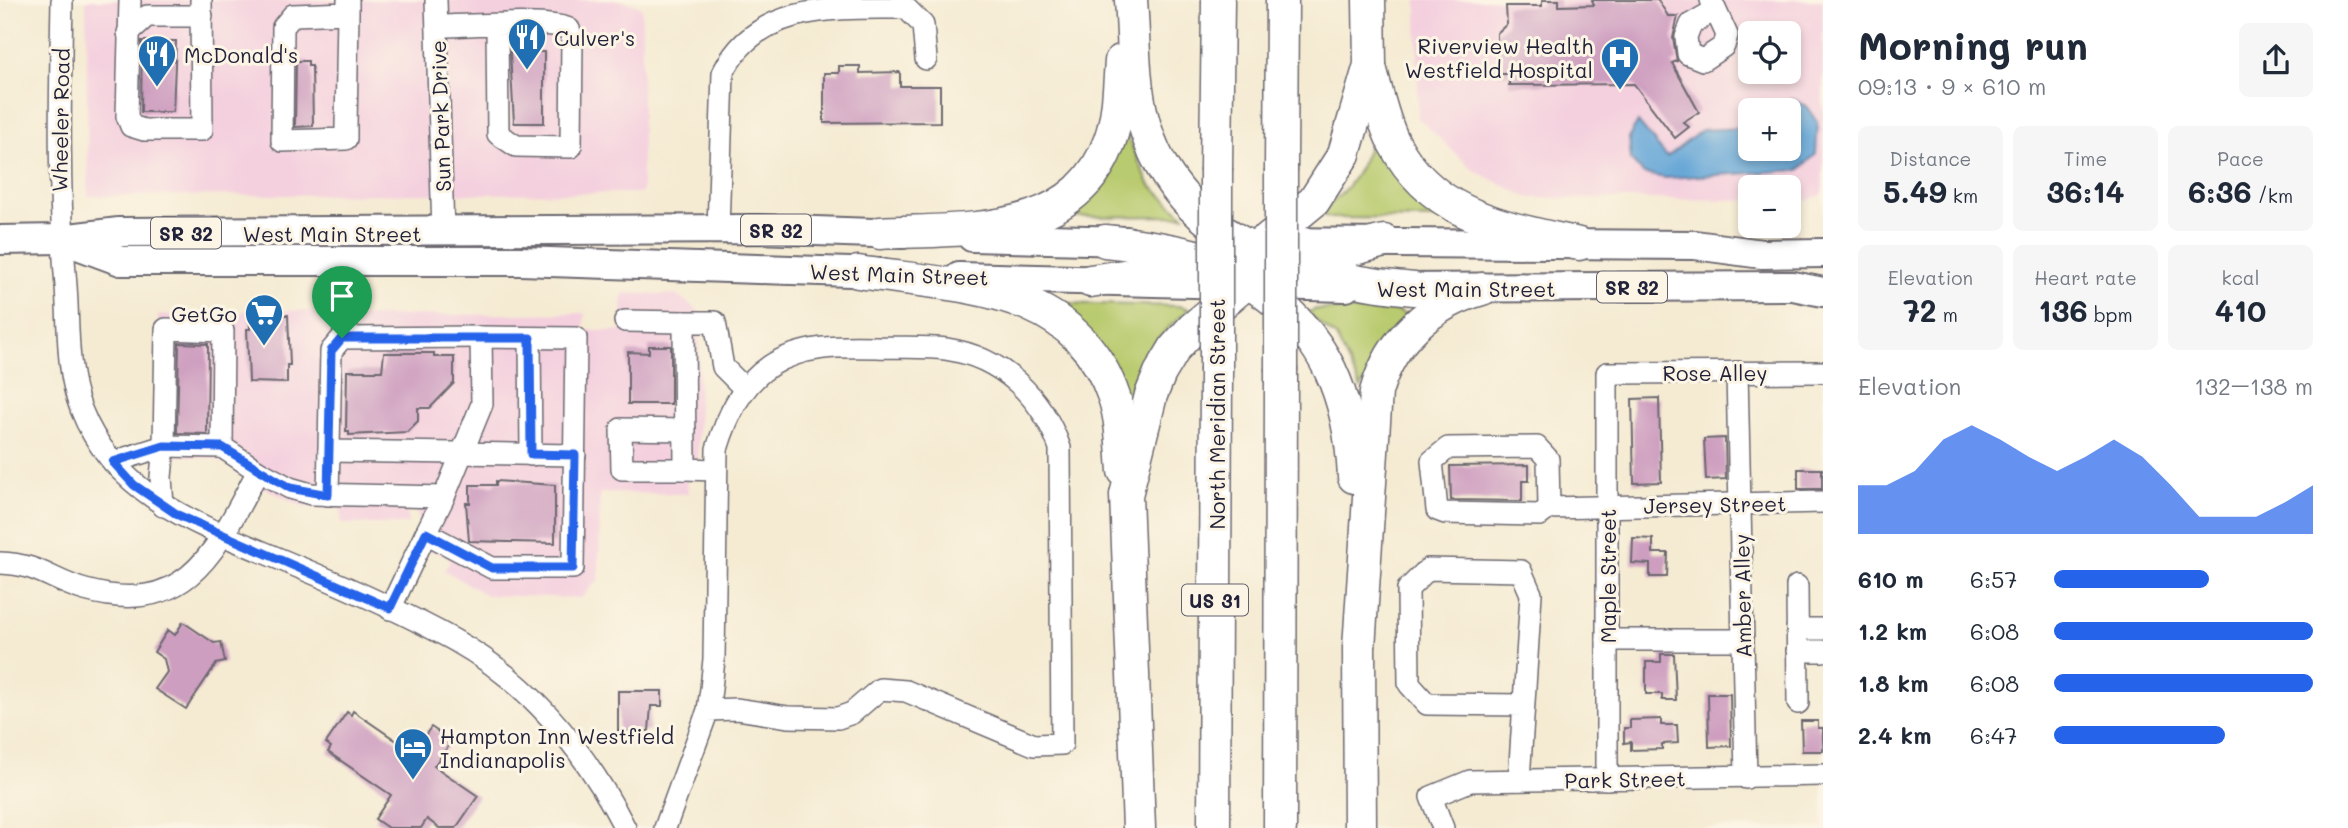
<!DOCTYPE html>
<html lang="en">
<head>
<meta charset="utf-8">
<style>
	:root { --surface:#fff; --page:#f6f6f7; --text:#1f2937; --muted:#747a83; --accent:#2563eb }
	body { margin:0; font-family:Mali,sans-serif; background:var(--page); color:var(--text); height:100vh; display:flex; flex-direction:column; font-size:26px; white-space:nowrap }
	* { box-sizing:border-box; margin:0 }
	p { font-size:23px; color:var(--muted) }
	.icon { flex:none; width:38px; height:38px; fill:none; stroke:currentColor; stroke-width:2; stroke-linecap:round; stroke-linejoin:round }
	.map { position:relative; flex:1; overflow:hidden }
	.sheet { display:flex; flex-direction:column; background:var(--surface); width:525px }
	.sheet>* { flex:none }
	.fabs { position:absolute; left:1738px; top:21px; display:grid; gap:14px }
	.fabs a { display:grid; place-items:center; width:63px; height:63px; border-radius:10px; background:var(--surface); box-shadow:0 4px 10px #0003; font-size:35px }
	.pin { position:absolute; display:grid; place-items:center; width:60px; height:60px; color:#fff; margin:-72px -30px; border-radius:50% 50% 50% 0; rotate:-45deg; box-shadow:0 0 7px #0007 }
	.pin .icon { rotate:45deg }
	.round { display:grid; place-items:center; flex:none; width:74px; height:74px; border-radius:10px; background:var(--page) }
	.overview { display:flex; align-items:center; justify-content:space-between; height:119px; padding:0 35px }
	h1 { font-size:38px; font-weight:700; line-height:52px }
	.stats { display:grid; grid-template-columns:repeat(3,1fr); gap:10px; height:119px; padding:7px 35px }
	.stats div { display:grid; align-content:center; border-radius:10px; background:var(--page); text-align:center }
	.stats b { font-size:30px; font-weight:700 }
	.stats small { font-size:19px; font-weight:400 }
	.stats p { font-size:19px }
	.chart { height:196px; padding:14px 35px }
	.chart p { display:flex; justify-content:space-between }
	.chart svg { width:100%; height:126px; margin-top:7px; fill:var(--accent); opacity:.7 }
	ul { padding:0 35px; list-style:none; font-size:23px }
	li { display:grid; grid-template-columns:112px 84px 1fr; align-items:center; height:52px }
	li i { height:18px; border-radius:9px; background:var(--accent) }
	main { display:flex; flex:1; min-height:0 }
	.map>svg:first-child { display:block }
</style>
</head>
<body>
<main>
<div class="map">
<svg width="1823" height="828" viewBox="0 0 1823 828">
	<rect width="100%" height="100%" fill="#fcf5e5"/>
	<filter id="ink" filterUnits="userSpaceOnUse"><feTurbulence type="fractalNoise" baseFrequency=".0143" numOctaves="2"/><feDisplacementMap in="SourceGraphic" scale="14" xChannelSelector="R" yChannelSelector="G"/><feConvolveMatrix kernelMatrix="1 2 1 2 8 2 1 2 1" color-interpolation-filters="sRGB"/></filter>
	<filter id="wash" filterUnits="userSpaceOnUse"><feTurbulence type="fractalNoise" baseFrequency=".00686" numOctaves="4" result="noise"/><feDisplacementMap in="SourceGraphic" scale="28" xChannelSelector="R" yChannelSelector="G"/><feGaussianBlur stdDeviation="1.57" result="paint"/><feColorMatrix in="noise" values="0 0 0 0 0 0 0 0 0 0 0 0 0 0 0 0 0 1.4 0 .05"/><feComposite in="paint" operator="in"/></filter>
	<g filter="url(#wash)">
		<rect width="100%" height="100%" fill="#f5ebd3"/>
		<!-- built -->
		<g fill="#f4cfde" fill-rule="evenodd">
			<polygon points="86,0 620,0 642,7 642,193 88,196"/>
			<path d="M1417,0h406v194l-16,7 -18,-1 -1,-13h-38v13l-221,-2 -56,-28 -55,-52zM1750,33h38v39h-38zM1750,110h38v39h-38z"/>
			<polygon points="623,293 677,295 699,311 698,480 687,479 688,494 600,493 599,579 581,598 486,595 444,570 450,562 447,556 412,545 422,525 415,510 407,510 408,524 341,524 341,509 304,507 239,476 232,465 212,458 178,456 169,474 156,443 158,315 229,317 247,310 315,311 325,317 585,313 584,330 621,331"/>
		</g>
		<!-- green -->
		<g fill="#b9cb6f" stroke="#6e7655" stroke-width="2">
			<path d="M1375,129l76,90 -119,-1 -13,-4c32,-25 44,-46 56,-85z"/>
			<polygon points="1125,132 1149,184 1184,216 1064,217"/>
			<path d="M1054,303l125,3 11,3c-34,26 -50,49 -63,90z"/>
			<polygon points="1316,309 1398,311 1406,315 1361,388 1336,337 1307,313"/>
		</g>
		<!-- water -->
		<polygon fill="#64a5d7" stroke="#436489" stroke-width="2" points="1792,99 1806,106 1818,123 1816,154 1799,170 1666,178 1644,174 1631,160 1629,137 1638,122 1667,157 1702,130 1742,128 1750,122 1750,149 1788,149 1788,110 1767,110 1777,103"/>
		<g id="blocks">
			<!-- building -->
			<g fill="#ce9ec0">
				<polygon points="1542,0 1559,0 1559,6 1594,5 1592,0 1658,0 1668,16 1678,16 1673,38 1677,61 1672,63 1699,112 1683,122 1689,127 1675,138 1634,84 1509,85 1509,74 1497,74 1497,33 1507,24 1506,6 1542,6"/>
				<polygon points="142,41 176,41 173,112 141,112"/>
				<polygon points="510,52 544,52 544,123 514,123"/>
				<polygon points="296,61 308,61 308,66 312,66 313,126 295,127"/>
				<polygon points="839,66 860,66 860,73 900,72 900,86 940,86 940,122 824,123 824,73 839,73"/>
				<polygon points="250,315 288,315 290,365 287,365 287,383 249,382 247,329 250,329"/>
				<polygon points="179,343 208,344 207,434 177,433"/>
				<polygon points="649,346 671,346 671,404 628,404 628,352 649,353"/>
				<polygon points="384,353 434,353 434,357 454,357 454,383 430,408 418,408 418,421 407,432 349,435 349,431 346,431 347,371 382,371"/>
				<polygon points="1659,398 1661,482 1634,483 1632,399"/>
				<polygon points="1725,438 1726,479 1706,480 1704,439"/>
				<polygon points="1529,465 1529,481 1522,481 1522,501 1451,500 1450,466"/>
				<rect x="1798" y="469" width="24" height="20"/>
				<polygon points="496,481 555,485 555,543 469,541 466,503 470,503 470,485 496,485"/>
				<polygon points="1633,538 1653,539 1653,553 1668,553 1667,577 1650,577 1650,564 1632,563"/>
				<polygon points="183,622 214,643 221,642 225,662 216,664 186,709 155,689 167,672 164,659 154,652 168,630 175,635"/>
				<polygon points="1661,654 1674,654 1676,700 1662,700 1662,694 1646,694 1646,662 1661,662"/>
				<polygon points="618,691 662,691 662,706 651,706 649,731 618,731"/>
				<polygon points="1708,694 1730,694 1731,746 1709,747"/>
				<polygon points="353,711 413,752 431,727 452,741 434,766 478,796 456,828 439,828 427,819 421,828 388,828 375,819 391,795 328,752 331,747 326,743 347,712 351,715"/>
				<polygon points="1661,719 1661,725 1677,725 1678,743 1662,744 1662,749 1631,750 1631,742 1624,743 1624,728 1630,728 1630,720"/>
				<polygon points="1801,721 1818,721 1818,728 1823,728 1823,751 1802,751"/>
			</g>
		</g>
	</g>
	<g filter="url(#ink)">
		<use href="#blocks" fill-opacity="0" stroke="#6c6870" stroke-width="2"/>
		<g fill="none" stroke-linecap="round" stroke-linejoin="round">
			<!-- minor casing -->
			<g stroke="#6c6870" stroke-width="24">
				<g id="minor">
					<path d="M62,0c-2,96 -4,191 4,286 3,41 0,84 15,123 36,93 132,121 215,157 53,22 107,46 158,74 77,43 131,110 171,188"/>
					<polyline points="130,0 127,116 131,126 144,130 202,130 201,0"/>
					<polyline points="348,0 348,13 346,127 346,139 282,141 283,27 293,15 348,13"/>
					<polyline points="436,0 443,232"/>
					<polyline points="1711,0 1727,35 1724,46 1703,60 1688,54 1686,37 1691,24 1715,10"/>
					<path d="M437,26c25,0 115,-7 132,3l3,9 -1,109 -55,-1 -18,-12 -1,-109"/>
					<polyline points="128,33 147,16 202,16"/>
					<path d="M718,230l5,-157c34,-71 116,-65 183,-65l17,17 3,34"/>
					<polyline points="625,321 684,322"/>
					<polyline points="530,338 531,455"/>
					<polyline points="1737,372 1746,778"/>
					<polyline points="685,430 621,429 622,469 685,469"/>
					<polyline points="222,447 164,446 166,329 223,331 222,447 258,471 290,488 311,494 444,497 482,404 481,337 576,338 573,568 492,568 426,533 444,497"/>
					<polyline points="329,451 575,455"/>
					<polyline points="113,462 164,446 161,477 163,506"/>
					<polyline points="715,470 685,469 684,322 715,322 723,367 744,388"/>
					<polyline points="328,495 331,351 342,338 481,337"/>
					<polyline points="1549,508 1548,459 1537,447 1448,448 1432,461 1437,510 1445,513 1540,515 1549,508 1823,502"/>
					<path d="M0,563c39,1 52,18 85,27 105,29 132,-43 173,-119"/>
					<polyline points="1797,586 1798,703"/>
					<polyline points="390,609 426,533"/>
					<polyline points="1797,629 1823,629"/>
					<polyline points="1607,640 1743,640"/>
					<polyline points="1797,651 1823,651"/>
					<polyline points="1607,779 1607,373 1823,372"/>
					<polyline points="1519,780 1531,594 1521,571 1428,569 1408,589 1409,684 1427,704 1524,705"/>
					<path d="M665,828l43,-118 3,-21 3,-30 3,-210c10,-32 23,-63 53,-83 32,-21 70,-20 107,-19 23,1 47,-1 69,2 56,8 96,48 114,99l2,296 -28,1 -128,-54 -26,-2 -28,24 -14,5 -50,-1 -51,-8 -29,1"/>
					<polyline points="1443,828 1431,797 1470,781 1823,775"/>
				</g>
			</g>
			<!-- major casing -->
			<g stroke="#6c6870" stroke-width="32">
				<g id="major">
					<polyline points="972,237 1127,241"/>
					<polyline points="0,240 61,239 119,232 757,229 903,234"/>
					<polyline points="67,241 121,261 520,261 880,273"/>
					<polyline points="1259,242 1695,245 1762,254 1823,253"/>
					<polyline points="959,277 1346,287"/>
					<polyline points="1393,288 1793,286 1823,292"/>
				</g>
			</g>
			<!-- highway casing -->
			<g stroke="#6c6870" stroke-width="35">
				<g id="highway">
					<path d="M1131,0c3,38 2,79 11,116 31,126 160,163 272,173"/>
					<path d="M1370,67c7,25 12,52 24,76 39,75 112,84 185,101"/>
					<polyline points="1216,168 1218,0"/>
					<polyline points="1281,169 1282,0"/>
					<path d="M880,233c85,-5 196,6 230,-93 9,-25 9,-54 11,-79"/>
					<path d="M1105,241c37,4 75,9 110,21 15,6 28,16 41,25 70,47 94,109 98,190"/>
					<polyline points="1264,242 1314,201 1344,154 1370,65 1369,0"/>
					<path d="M858,272c99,15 217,10 256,125 8,23 8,50 10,74"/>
					<polyline points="1090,281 1203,264"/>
					<polyline points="1139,828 1126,495 1151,395 1160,373 1175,348 1193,328 1245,284 1274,270 1384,241"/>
					<polyline points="1214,828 1216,371"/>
					<polyline points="1280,828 1281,371"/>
					<path d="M1360,828l-1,-180 17,-256c15,-53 54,-88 106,-103"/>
				</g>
			</g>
			<!-- minor -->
			<use href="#minor" stroke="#fff" stroke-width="21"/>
			<!-- major -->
			<use href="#major" stroke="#fff" stroke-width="28"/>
			<!-- highway -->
			<use href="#highway" stroke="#fff" stroke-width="32"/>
			<!-- highway-bridge casing -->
			<g stroke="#6c6870" stroke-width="35" stroke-linecap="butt">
				<g id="highway-bridge">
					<polyline points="1216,168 1216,371"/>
					<polyline points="1281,169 1281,371"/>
				</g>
			</g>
			<!-- highway-bridge -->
			<use href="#highway-bridge" stroke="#fff" stroke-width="32"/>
		</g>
	</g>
	<g fill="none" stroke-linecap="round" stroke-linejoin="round" filter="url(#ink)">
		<!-- route casing -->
		<g stroke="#fff" stroke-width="14">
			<polygon id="route" points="342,338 530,338 531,454 575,455 573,568 492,568 426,533 390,608 178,515 134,485 113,462 164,446 222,447 290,488 328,495 331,351"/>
		</g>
		<!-- route -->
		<use href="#route" stroke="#2563eb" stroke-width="9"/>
	</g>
	<!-- icons -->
	<defs>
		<g id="restaurant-pin" transform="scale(2.0125)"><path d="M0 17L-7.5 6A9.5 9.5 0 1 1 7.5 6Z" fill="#1f6fb2" stroke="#fcf5e5"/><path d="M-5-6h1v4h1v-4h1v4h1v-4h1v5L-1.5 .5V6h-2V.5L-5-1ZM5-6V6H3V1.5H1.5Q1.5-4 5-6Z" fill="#fff"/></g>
		<g id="hospital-pin" transform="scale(2.0125)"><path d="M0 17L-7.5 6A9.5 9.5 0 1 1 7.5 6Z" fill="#1f6fb2" stroke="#fcf5e5"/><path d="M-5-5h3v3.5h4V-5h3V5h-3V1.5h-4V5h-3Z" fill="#fff"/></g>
		<g id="supermarket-pin" transform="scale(2.0125)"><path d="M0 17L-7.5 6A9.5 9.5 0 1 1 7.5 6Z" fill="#1f6fb2" stroke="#fcf5e5"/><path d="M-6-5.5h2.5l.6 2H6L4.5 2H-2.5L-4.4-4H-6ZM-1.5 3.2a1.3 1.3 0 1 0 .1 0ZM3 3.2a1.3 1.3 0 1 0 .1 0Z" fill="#fff"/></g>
		<g id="hotel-pin" transform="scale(2.0125)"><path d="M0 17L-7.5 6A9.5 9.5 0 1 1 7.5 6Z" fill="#1f6fb2" stroke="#fcf5e5"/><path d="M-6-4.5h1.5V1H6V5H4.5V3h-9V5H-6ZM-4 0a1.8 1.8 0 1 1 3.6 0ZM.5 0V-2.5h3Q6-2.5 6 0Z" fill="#fff"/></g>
	</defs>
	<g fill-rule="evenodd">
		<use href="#restaurant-pin" x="527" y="37"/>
		<use href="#restaurant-pin" x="157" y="54"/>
		<use href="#hospital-pin" x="1620" y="57"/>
		<use href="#supermarket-pin" x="264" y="313"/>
		<use href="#hotel-pin" x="413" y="747"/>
	</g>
	<g text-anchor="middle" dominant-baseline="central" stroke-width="6" stroke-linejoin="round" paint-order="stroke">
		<!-- shield labels -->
		<g fill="#fcf5e5" stroke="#63616e" stroke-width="2">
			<rect x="741" y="214.5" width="70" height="31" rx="5"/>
			<rect x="151" y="217.5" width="70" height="31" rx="5"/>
			<rect x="1597" y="271.5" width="70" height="31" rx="5"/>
			<rect x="1182" y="584.5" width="66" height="31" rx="5"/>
		</g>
		<g font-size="19" font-weight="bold" fill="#22223b">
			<text x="776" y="230">SR 32</text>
			<text x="186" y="233">SR 32</text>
			<text x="1632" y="287">SR 32</text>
			<text x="1215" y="600">US 31</text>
		</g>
		<!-- poi labels -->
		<g font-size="21" fill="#22223b" stroke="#fcf5e5" text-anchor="start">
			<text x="554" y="37">Culver's</text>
			<text x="1593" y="45" text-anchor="end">Riverview Health<tspan x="1593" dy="24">Westfield Hospital</tspan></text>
			<text x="184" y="54">McDonald's</text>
			<text x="237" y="313" text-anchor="end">GetGo</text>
			<text x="440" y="735">Hampton Inn Westfield<tspan x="440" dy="24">Indianapolis</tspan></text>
		</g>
		<!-- street labels -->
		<g font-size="21" fill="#22223b" stroke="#fcf5e5">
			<text transform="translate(440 116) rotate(-92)">Sun Park Drive</text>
			<text transform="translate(60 120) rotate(-89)">Wheeler Road</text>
			<text x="332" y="233">West Main Street</text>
			<text transform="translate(899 274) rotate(2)">West Main Street</text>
			<text x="1466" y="288">West Main Street</text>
			<text x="1715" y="372">Rose Alley</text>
			<text transform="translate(1216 414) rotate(-90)">North Meridian Street</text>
			<text transform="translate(1715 504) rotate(-1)">Jersey Street</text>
			<text transform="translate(1607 576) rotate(-90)">Maple Street</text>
			<text transform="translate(1742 596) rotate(-91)">Amber Alley</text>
			<text transform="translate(1625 779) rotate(-1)">Park Street</text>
		</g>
	</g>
</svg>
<div class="fabs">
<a><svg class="icon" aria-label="locate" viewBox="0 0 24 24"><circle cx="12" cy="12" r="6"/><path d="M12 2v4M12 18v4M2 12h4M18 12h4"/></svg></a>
<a>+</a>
<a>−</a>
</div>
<div class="pin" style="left:342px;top:338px;background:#1e9e55"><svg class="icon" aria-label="arrive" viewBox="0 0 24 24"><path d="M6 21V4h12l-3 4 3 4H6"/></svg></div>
</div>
<section class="sheet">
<div class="overview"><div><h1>Morning run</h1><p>09:13 · 9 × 610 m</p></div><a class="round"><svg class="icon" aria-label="share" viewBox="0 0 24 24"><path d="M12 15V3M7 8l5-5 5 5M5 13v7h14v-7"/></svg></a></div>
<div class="stats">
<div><p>Distance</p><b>5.49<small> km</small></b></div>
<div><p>Time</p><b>36:14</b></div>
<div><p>Pace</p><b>6:36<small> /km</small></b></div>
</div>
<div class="stats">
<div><p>Elevation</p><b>72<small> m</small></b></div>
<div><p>Heart rate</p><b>136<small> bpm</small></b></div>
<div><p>kcal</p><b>410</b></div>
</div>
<div class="chart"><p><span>Elevation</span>132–138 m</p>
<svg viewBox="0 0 160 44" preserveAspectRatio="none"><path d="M0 44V27L10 27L20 22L30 11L40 6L50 11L60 17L70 22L80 17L90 11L100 17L110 27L120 38L130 38L140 38L150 33L160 27V44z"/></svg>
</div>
<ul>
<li><b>610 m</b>6:57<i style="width:60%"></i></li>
<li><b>1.2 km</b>6:08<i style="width:100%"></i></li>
<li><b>1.8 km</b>6:08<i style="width:100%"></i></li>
<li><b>2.4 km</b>6:47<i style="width:66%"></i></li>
</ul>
</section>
</main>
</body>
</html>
